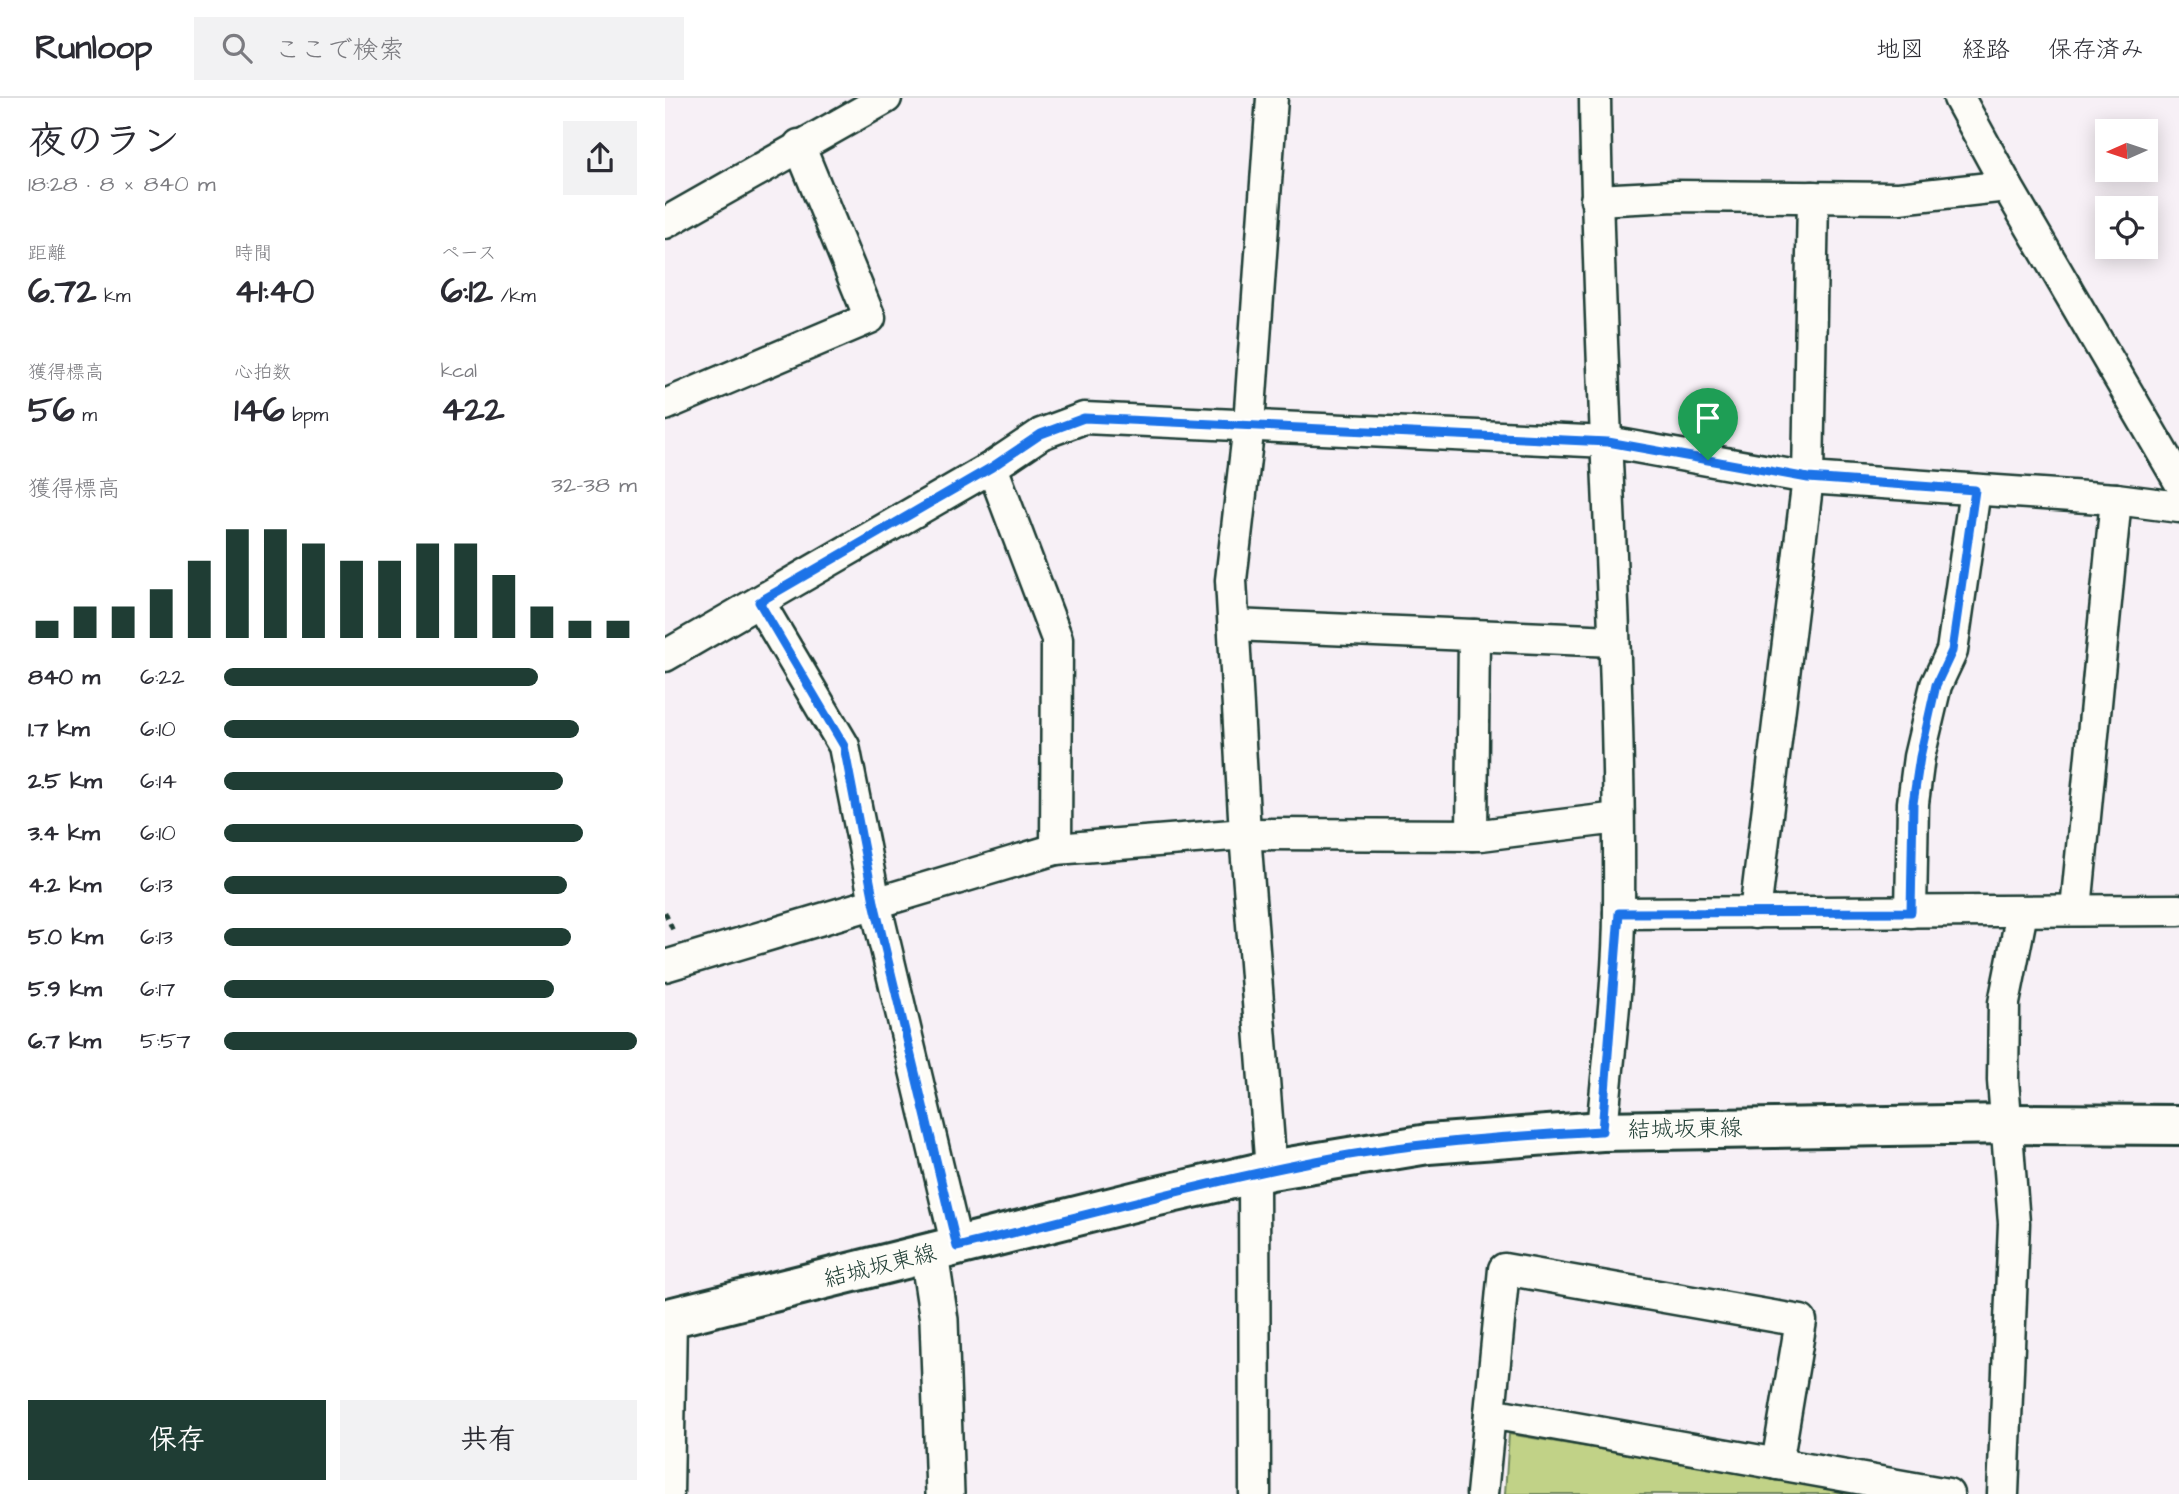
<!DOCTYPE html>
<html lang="ja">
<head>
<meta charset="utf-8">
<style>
	:root { --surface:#fff; --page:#f2f2f3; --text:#2b2b33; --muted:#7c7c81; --line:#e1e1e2; --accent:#1f3d34 }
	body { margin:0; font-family:"Architects Daughter","Klee One",sans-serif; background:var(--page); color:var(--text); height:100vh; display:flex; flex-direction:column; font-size:26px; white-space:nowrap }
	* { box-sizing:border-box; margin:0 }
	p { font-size:23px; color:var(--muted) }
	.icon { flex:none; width:38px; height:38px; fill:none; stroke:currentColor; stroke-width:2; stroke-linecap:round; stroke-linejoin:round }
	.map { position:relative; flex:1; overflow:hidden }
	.panel { display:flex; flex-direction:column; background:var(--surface); width:665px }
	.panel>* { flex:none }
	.needle { width:46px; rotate:267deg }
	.tools { position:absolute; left:1430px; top:21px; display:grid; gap:14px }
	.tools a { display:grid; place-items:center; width:63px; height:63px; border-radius:0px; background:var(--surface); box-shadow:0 4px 18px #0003; font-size:35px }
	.pin { position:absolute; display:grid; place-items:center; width:60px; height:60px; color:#fff; margin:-72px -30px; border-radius:50% 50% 50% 0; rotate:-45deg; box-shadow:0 0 7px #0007 }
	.pin .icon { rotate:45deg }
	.round { display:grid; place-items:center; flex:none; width:74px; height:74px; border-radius:0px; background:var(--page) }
	.overview { display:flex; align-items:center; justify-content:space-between; height:119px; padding:0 28px }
	h1 { font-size:38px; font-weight:700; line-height:52px }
	.stats { display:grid; grid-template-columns:repeat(3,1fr); gap:10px; height:119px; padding:7px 28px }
	.stats div { display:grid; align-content:center }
	.stats b { font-size:35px; font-weight:700 }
	.stats small { font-size:19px; font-weight:400 }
	.stats p { font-size:19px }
	.chart { height:196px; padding:14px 28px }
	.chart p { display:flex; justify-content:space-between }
	.chart svg { width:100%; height:126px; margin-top:7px; stroke:var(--accent); stroke-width:6 }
	.action { display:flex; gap:14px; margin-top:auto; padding:14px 28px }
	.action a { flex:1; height:80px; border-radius:0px; background:var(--accent); color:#fff; font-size:28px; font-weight:700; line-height:80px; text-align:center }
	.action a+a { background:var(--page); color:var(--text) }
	ul { padding:0 28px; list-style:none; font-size:23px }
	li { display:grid; grid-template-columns:112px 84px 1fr; align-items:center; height:52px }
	li i { height:18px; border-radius:9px; background:var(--accent) }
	header { display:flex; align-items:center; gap:42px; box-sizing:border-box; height:98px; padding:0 35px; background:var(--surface); border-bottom:2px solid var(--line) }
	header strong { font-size:33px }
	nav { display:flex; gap:38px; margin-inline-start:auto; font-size:24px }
	.search { width:490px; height:63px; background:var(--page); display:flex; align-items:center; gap:18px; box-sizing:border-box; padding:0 24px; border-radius:0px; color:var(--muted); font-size:26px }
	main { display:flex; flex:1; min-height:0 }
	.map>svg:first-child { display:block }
</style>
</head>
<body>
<header>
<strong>Runloop</strong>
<div class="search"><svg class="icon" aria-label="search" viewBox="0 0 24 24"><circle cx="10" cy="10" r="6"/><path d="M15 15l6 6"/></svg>ここで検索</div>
<nav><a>地図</a><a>経路</a><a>保存済み</a></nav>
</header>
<main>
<section class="panel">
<div class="overview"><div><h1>夜のラン</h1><p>18:28 · 8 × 840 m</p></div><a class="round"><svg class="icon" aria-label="share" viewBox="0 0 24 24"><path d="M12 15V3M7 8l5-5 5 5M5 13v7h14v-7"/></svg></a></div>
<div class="stats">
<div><p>距離</p><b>6.72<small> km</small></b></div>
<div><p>時間</p><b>41:40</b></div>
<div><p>ペース</p><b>6:12<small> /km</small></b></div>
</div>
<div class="stats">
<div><p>獲得標高</p><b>56<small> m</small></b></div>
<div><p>心拍数</p><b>146<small> bpm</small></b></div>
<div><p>kcal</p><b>422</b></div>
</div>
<div class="chart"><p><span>獲得標高</span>32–38 m</p>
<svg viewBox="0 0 160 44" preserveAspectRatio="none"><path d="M5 44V38M15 44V33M25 44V33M35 44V27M45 44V17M55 44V6M65 44V6M75 44V11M85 44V17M95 44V17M105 44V11M115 44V11M125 44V22M135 44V33M145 44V38M155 44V38"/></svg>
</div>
<ul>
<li><b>840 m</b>6:22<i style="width:76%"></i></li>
<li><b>1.7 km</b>6:10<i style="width:86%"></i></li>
<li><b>2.5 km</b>6:14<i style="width:82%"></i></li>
<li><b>3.4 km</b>6:10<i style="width:87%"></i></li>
<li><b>4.2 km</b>6:13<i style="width:83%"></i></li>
<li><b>5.0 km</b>6:13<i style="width:84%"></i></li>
<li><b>5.9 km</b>6:17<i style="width:80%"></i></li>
<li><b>6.7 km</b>5:57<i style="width:100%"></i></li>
</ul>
<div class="action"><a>保存</a><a>共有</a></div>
</section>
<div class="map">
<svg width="1514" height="1396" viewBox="0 0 1514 1396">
	<rect width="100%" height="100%" fill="#f7f0f6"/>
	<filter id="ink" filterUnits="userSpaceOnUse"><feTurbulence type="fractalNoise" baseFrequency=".0143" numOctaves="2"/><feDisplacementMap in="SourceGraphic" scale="14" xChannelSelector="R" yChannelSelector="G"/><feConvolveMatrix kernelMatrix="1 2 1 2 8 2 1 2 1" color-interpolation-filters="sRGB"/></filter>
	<g filter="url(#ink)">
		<!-- green -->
		<polygon fill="#c1d287" stroke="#70885e" stroke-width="2" points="844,1336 1208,1396 840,1396"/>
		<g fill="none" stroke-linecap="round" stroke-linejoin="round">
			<!-- minor casing -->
			<g stroke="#1f3d34" stroke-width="35">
				<g id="minor">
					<path d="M930,0c3,271 26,541 24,812 0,72 -11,149 -17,221"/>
					<polyline points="1294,0 1342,88 1514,383"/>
					<polyline points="931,102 1010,98 1234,100 1342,88"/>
					<polyline points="0,125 221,0"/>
					<polyline points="0,307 205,220 134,47"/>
					<polyline points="327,369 392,541 391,751"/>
					<polyline points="94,504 179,648 210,804 292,1149"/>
					<polyline points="569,527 949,543"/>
					<polyline points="0,558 327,369 376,336 419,320 943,344 1143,380 1451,401 1514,409"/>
					<polyline points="807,737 809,537"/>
					<polyline points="1411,811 1451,401"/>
					<polyline points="1246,814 1248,705 1254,659 1271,587 1287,553 1310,392"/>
					<polyline points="954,815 1514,812"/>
					<polyline points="1090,815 1143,380 1148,99"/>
					<polyline points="0,868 391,751 580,736 816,737 953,720"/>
					<polyline points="606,1072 580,736 566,482 584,326 607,0"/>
					<polyline points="589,1076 590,1396"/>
					<polyline points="825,1315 839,1171 1136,1223 1112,1366"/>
					<polyline points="3,1396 6,1219"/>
					<polyline points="817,1396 825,1315 1283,1396"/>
					<polyline points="1338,1396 1349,1125 1338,982 1339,905 1357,814"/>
				</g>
			</g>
			<!-- tertiary casing -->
			<g stroke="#1f3d34" stroke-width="42">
				<polyline id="tertiary" points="264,1156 274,1222 280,1396"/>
			</g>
			<!-- primary casing -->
			<g stroke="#1f3d34" stroke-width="44">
				<polyline id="primary" points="0,1221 480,1101 606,1072 763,1046 937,1033 1343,1026 1514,1027"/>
			</g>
			<!-- path -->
			<polyline stroke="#1f3d34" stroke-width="4.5" stroke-dasharray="7 5" stroke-linecap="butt" points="0,814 9,835"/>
			<!-- minor -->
			<use href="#minor" stroke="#fdfcf7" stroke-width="30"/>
			<!-- tertiary -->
			<use href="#tertiary" stroke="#fdfcf7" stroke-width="37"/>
			<!-- primary -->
			<use href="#primary" stroke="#fdfcf7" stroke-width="38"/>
		</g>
	</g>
	<g fill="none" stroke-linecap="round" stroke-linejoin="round" filter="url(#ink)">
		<!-- route casing -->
		<g stroke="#fff" stroke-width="14">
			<path id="route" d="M419,320l524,24 200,36 167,12 -23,161 -16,34 -16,72 -7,46 -2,109 -292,1 -17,218c-84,5 -169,10 -253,24 -132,23 -261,60 -392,92l-83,-345 -30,-156 -85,-144 233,-135 49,-33z"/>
		</g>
		<!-- route -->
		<use href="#route" stroke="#1a73e8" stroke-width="9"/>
	</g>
	<g text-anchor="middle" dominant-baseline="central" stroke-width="7" stroke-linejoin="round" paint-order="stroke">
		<!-- street labels -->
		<g font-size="23" fill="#1f3d34" stroke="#fdfcf7">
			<text transform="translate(1020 1031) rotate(-1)">結城坂東線</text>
			<text transform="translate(215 1168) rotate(-14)">結城坂東線</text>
		</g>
	</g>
</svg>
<div class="tools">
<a><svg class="needle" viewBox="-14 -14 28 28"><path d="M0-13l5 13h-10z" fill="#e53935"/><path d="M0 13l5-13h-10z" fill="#7c7c81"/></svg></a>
<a><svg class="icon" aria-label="locate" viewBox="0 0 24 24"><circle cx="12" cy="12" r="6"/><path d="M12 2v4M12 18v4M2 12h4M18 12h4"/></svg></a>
</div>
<div class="pin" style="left:1043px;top:362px;background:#1e9e55"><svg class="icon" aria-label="arrive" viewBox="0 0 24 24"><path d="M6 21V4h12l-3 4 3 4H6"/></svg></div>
</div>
</main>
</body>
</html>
